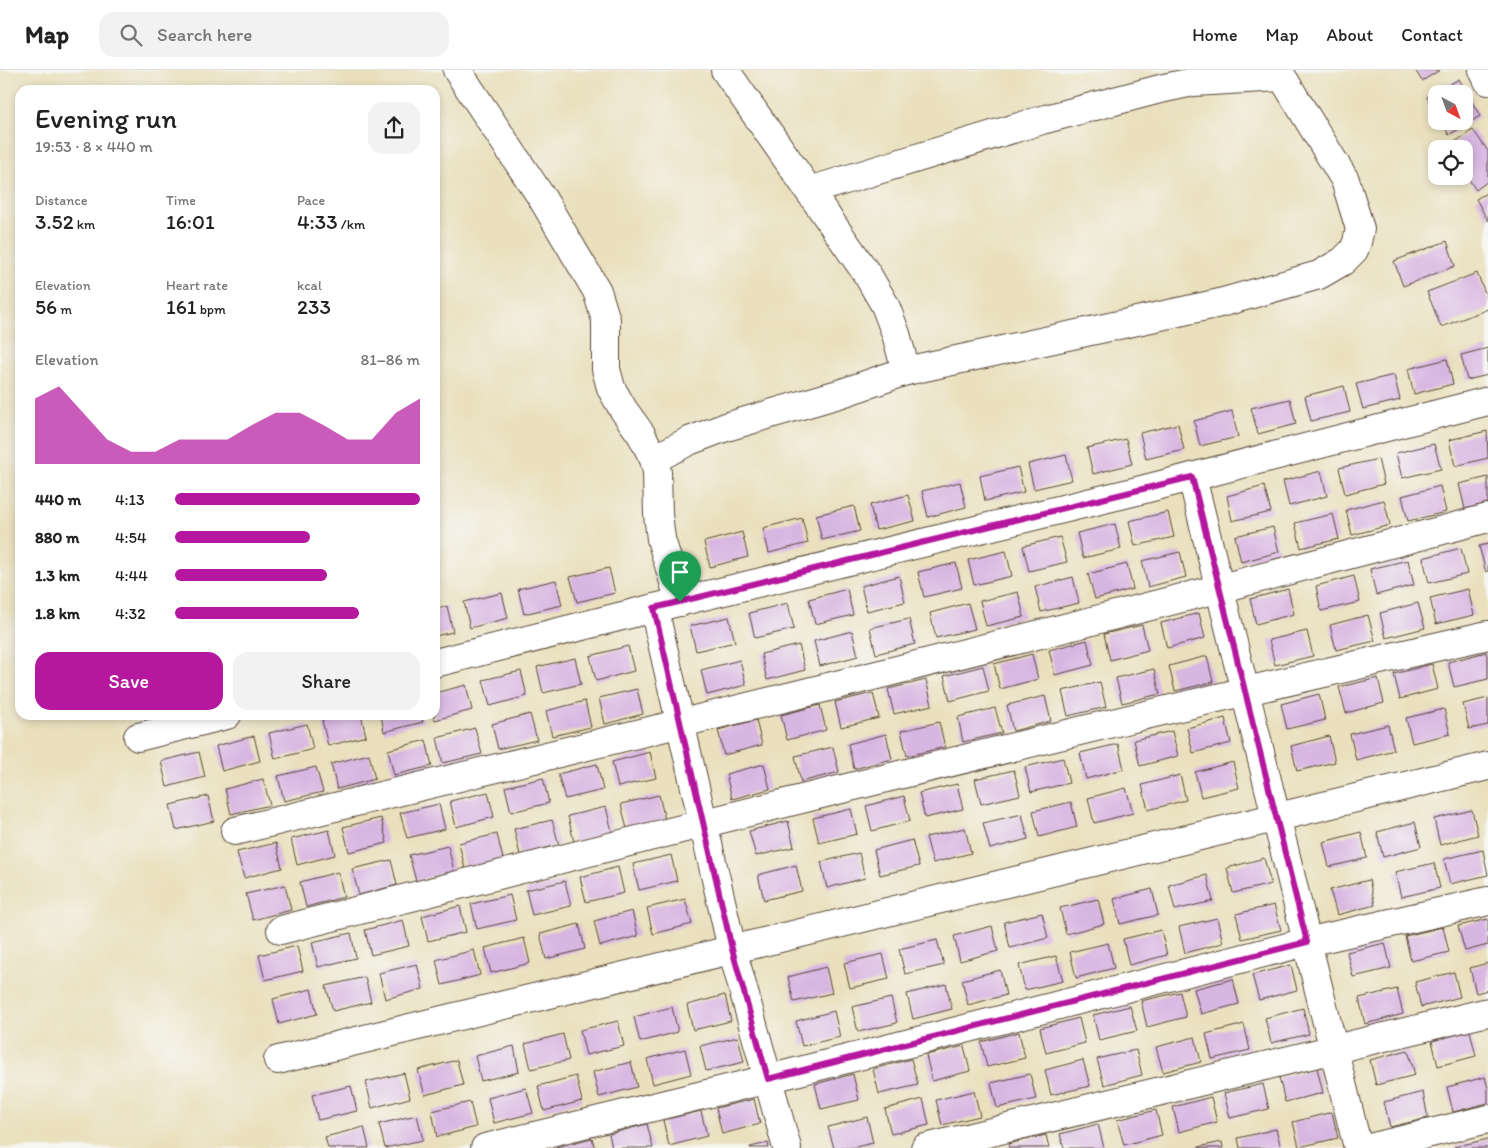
<!DOCTYPE html>
<html lang="en">
<head>
<meta charset="utf-8">
<style>
	:root { --surface:#fff; --page:#f2f2f2; --text:#222; --muted:#767676; --line:#e0e0e0; --accent:#b5179e }
	body { margin:0; font-family:Itim,sans-serif; background:var(--page); color:var(--text); height:100vh; display:flex; flex-direction:column; font-size:19px; white-space:nowrap }
	* { box-sizing:border-box; margin:0 }
	p { font-size:16px; color:var(--muted) }
	.icon { flex:none; width:28px; height:28px; fill:none; stroke:currentColor; stroke-width:2; stroke-linecap:round; stroke-linejoin:round }
	.map { position:relative; flex:1; overflow:hidden }
	.side { position:absolute; left:15px; top:15px; width:425px; height:635px; display:flex; flex-direction:column; background:var(--surface); border-radius:15px; box-shadow:0 2px 8px #0003 }
	.side>* { flex:none }
	.needle { width:32px; rotate:139deg }
	.tools { position:absolute; left:1428px; top:15px; display:grid; gap:10px }
	.tools a { display:grid; place-items:center; width:45px; height:45px; border-radius:10px; background:var(--surface); box-shadow:0 2px 8px #0003; font-size:25px }
	.pin { position:absolute; display:grid; place-items:center; width:42px; height:42px; color:#fff; margin:-51px -21px; border-radius:50% 50% 50% 0; rotate:-45deg; box-shadow:0 0 5px #0007 }
	.pin .icon { rotate:45deg }
	.round { display:grid; place-items:center; flex:none; width:52px; height:52px; border-radius:15px; background:var(--page) }
	.headline { display:flex; align-items:center; justify-content:space-between; height:85px; padding:0 20px }
	h1 { font-size:28px; font-weight:600; line-height:38px }
	.figures { display:grid; grid-template-columns:repeat(3,1fr); gap:8px; height:85px; padding:5px 20px }
	.figures div { display:grid; align-content:center }
	.figures b { font-size:21px; font-weight:600 }
	.figures small { font-size:14px; font-weight:400 }
	.figures p { font-size:14px }
	.chart { height:140px; padding:10px 20px }
	.chart p { display:flex; justify-content:space-between }
	.chart svg { width:100%; height:90px; margin-top:5px; fill:var(--accent); opacity:.7 }
	.action { display:flex; gap:10px; margin-top:auto; padding:10px 20px }
	.action a { flex:1; height:58px; border-radius:15px; background:var(--accent); color:#fff; font-size:20px; font-weight:600; line-height:58px; text-align:center }
	.action a+a { background:var(--page); color:var(--text) }
	ul { padding:0 20px; list-style:none; font-size:16px }
	li { display:grid; grid-template-columns:80px 60px 1fr; align-items:center; height:38px }
	li i { height:12px; border-radius:6px; background:var(--accent) }
	header { display:flex; align-items:center; gap:30px; box-sizing:border-box; height:70px; padding:0 25px; background:var(--surface); border-bottom:1px solid var(--line) }
	header strong { font-size:24px }
	nav { display:flex; gap:28px; margin-inline-start:auto; font-size:18px }
	.search { width:350px; height:45px; background:var(--page); display:flex; align-items:center; gap:12px; box-sizing:border-box; padding:0 18px; border-radius:15px; color:var(--muted); font-size:19px }
	.map>svg:first-child { display:block }
</style>
</head>
<body>
<header>
<strong>Map</strong>
<div class="search"><svg class="icon" aria-label="search" viewBox="0 0 24 24"><circle cx="10" cy="10" r="6"/><path d="M15 15l6 6"/></svg>Search here</div>
<nav><a>Home</a><a>Map</a><a>About</a><a>Contact</a></nav>
</header>
<div class="map">
<svg width="1488" height="1078" viewBox="0 0 1488 1078">
	<rect width="100%" height="100%" fill="#f6f6f2"/>
	<filter id="ink" filterUnits="userSpaceOnUse"><feTurbulence type="fractalNoise" baseFrequency=".02" numOctaves="2"/><feDisplacementMap in="SourceGraphic" scale="10" xChannelSelector="R" yChannelSelector="G"/><feConvolveMatrix kernelMatrix="1 2 1 2 8 2 1 2 1" color-interpolation-filters="sRGB"/></filter>
	<filter id="wash" filterUnits="userSpaceOnUse"><feTurbulence type="fractalNoise" baseFrequency=".0096" numOctaves="4" result="noise"/><feDisplacementMap in="SourceGraphic" scale="20" xChannelSelector="R" yChannelSelector="G"/><feGaussianBlur stdDeviation="1.12" result="paint"/><feColorMatrix in="noise" values="0 0 0 0 0 0 0 0 0 0 0 0 0 0 0 0 0 1.4 0 .05"/><feComposite in="paint" operator="in"/></filter>
	<g filter="url(#wash)">
		<rect width="100%" height="100%" fill="#eae0bd"/>
		<g id="blocks">
			<!-- building -->
			<g fill="#d8b6e2">
				<polygon points="1415,0 1440,0 1422,11"/>
				<polygon points="1459,9 1480,46 1449,65 1441,51 1464,51 1464,24 1436,24 1436,43 1427,27"/>
				<polygon points="1473,60 1488,81 1488,111 1476,120 1464,102 1464,79 1447,77"/>
				<polygon points="1488,122 1488,151 1476,129"/>
				<polygon points="1447,171 1455,196 1403,216 1394,191"/>
				<polygon points="1477,203 1488,230 1488,239 1441,257 1427,222"/>
				<polygon points="1488,278 1488,305 1467,310 1461,285"/>
				<polygon points="1447,289 1453,314 1414,324 1408,299"/>
				<polygon points="1394,305 1400,330 1363,339 1356,314"/>
				<polygon points="1344,316 1350,342 1311,351 1305,326"/>
				<polygon points="1290,329 1296,354 1258,364 1251,338"/>
				<polygon points="1232,341 1238,367 1200,376 1194,351"/>
				<polygon points="1178,354 1184,380 1146,389 1140,363"/>
				<polygon points="1487,361 1488,388 1455,396 1449,370"/>
				<polygon points="1126,369 1132,394 1093,404 1087,378"/>
				<polygon points="1434,374 1441,399 1402,408 1396,383"/>
				<polygon points="1066,385 1072,410 1034,419 1028,394"/>
				<polygon points="1378,389 1384,414 1345,424 1339,398"/>
				<polygon points="1018,397 1024,422 985,431 980,406"/>
				<polygon points="1321,401 1327,426 1289,436 1283,411"/>
				<polygon points="1488,407 1488,433 1465,439 1459,414"/>
				<polygon points="960,412 966,437 928,447 922,421"/>
				<polygon points="1264,416 1271,442 1232,451 1227,426"/>
				<polygon points="1440,416 1446,442 1408,451 1402,426"/>
				<polygon points="908,425 915,451 876,460 870,435"/>
				<polygon points="1384,430 1390,455 1352,465 1346,440"/>
				<polygon points="854,436 860,461 822,470 816,445"/>
				<polygon points="1168,442 1174,467 1135,476 1129,451"/>
				<polygon points="1333,444 1339,469 1301,478 1295,453"/>
				<polygon points="802,448 808,473 769,483 763,458"/>
				<polygon points="1115,454 1121,479 1083,488 1077,463"/>
				<polygon points="1273,457 1279,482 1241,492 1235,466"/>
				<polygon points="742,462 748,487 710,497 704,472"/>
				<polygon points="1060,467 1067,492 1029,501 1023,476"/>
				<polygon points="1488,474 1488,501 1486,502 1479,476"/>
				<polygon points="1461,478 1467,504 1429,513 1423,488"/>
				<polygon points="1006,481 1012,506 974,515 968,490"/>
				<polygon points="1180,482 1186,507 1148,517 1142,491"/>
				<polygon points="1408,490 1414,515 1376,525 1370,499"/>
				<polygon points="956,493 962,518 924,527 918,502"/>
				<polygon points="1127,494 1133,519 1095,529 1088,504"/>
				<polygon points="609,498 615,523 577,532 570,507"/>
				<polygon points="899,506 905,532 867,541 861,516"/>
				<polygon points="1354,506 1360,532 1321,541 1316,516"/>
				<polygon points="1073,507 1079,533 1041,542 1035,517"/>
				<polygon points="556,510 562,535 524,544 518,519"/>
				<polygon points="847,519 853,545 815,554 809,529"/>
				<polygon points="1288,519 1294,544 1256,554 1250,529"/>
				<polygon points="1468,519 1474,545 1436,554 1430,528"/>
				<polygon points="1018,522 1024,547 986,556 980,531"/>
				<polygon points="502,523 508,548 470,558 464,532"/>
				<polygon points="788,533 794,559 755,568 749,543"/>
				<polygon points="968,533 975,559 936,568 930,543"/>
				<polygon points="1418,533 1425,558 1386,568 1380,543"/>
				<polygon points="447,536 453,562 435,566 435,540"/>
				<polygon points="1199,543 1205,568 1167,578 1161,553"/>
				<polygon points="1368,545 1375,571 1336,580 1330,555"/>
				<polygon points="729,547 735,572 696,581 690,556"/>
				<polygon points="909,549 915,574 876,584 870,558"/>
				<polygon points="1142,555 1148,580 1110,590 1104,564"/>
				<polygon points="852,561 858,586 820,596 814,571"/>
				<polygon points="1307,561 1313,586 1275,595 1269,570"/>
				<polygon points="1087,570 1093,595 1055,605 1049,580"/>
				<polygon points="799,575 805,600 767,610 761,584"/>
				<polygon points="628,576 634,601 596,611 590,586"/>
				<polygon points="1486,582 1488,590 1488,609 1454,617 1448,592"/>
				<polygon points="1032,584 1038,609 1000,619 994,594"/>
				<polygon points="1207,586 1213,612 1175,621 1169,596"/>
				<polygon points="575,588 581,614 543,623 537,597"/>
				<polygon points="740,590 746,615 707,625 701,600"/>
				<polygon points="1432,594 1438,619 1400,629 1394,604"/>
				<polygon points="983,596 989,621 950,631 944,606"/>
				<polygon points="1154,599 1160,624 1122,633 1116,608"/>
				<polygon points="521,601 527,626 490,636 483,610"/>
				<polygon points="1378,608 1384,633 1346,643 1339,617"/>
				<polygon points="926,610 932,635 894,644 888,619"/>
				<polygon points="1100,612 1106,637 1068,646 1062,621"/>
				<polygon points="466,615 472,640 435,650 433,645 435,645 435,623"/>
				<polygon points="637,619 643,644 605,654 599,628"/>
				<polygon points="873,623 879,648 841,657 835,632"/>
				<polygon points="1319,624 1325,650 1287,659 1281,634"/>
				<polygon points="1045,626 1051,651 1013,661 1007,635"/>
				<polygon points="1488,628 1488,655 1469,659 1463,634"/>
				<polygon points="585,631 591,657 552,666 546,641"/>
				<polygon points="820,635 826,660 787,670 781,645"/>
				<polygon points="995,638 1002,663 963,672 958,647"/>
				<polygon points="1444,639 1450,664 1412,673 1406,648"/>
				<polygon points="530,644 537,670 498,679 492,654"/>
				<polygon points="343,645 361,645 366,666 328,676 322,650"/>
				<polygon points="381,645 421,645 423,652 384,662"/>
				<polygon points="1225,648 1231,673 1193,683 1187,658"/>
				<polygon points="756,650 762,675 724,685 718,660"/>
				<polygon points="939,652 945,677 907,686 901,661"/>
				<polygon points="307,654 313,679 275,689 269,663"/>
				<polygon points="1388,655 1394,680 1356,690 1350,664"/>
				<polygon points="475,658 482,684 443,693 437,668"/>
				<polygon points="1172,661 1178,686 1140,696 1134,670"/>
				<polygon points="886,664 892,689 854,699 848,674"/>
				<polygon points="254,666 260,691 222,701 216,676"/>
				<polygon points="1329,666 1335,692 1297,701 1291,676"/>
				<polygon points="426,670 432,696 394,705 388,680"/>
				<polygon points="1118,674 1124,699 1086,709 1080,683"/>
				<polygon points="833,677 839,702 801,712 795,686"/>
				<polygon points="199,682 205,707 167,717 161,691"/>
				<polygon points="650,682 656,708 618,717 612,692"/>
				<polygon points="369,684 375,709 337,719 331,694"/>
				<polygon points="1063,688 1069,713 1031,722 1025,697"/>
				<polygon points="1233,692 1239,718 1201,727 1195,702"/>
				<polygon points="597,694 603,720 565,729 558,704"/>
				<polygon points="764,694 770,719 732,729 726,704"/>
				<polygon points="316,697 323,722 284,731 278,706"/>
				<polygon points="1014,700 1020,725 981,734 975,709"/>
				<polygon points="1180,705 1186,730 1148,740 1142,715"/>
				<polygon points="543,708 549,733 511,742 505,717"/>
				<polygon points="263,709 270,735 231,744 225,719"/>
				<polygon points="957,714 963,739 925,748 919,723"/>
				<polygon points="1126,718 1133,743 1094,753 1088,728"/>
				<polygon points="488,722 494,747 456,757 450,731"/>
				<polygon points="659,725 665,750 627,759 621,734"/>
				<polygon points="208,726 214,751 176,760 170,735"/>
				<polygon points="904,726 910,751 872,761 866,736"/>
				<polygon points="1071,732 1077,757 1039,767 1033,741"/>
				<polygon points="439,734 445,759 407,768 400,743"/>
				<polygon points="606,737 612,762 574,772 568,746"/>
				<polygon points="851,739 857,764 819,773 813,748"/>
				<polygon points="1472,740 1478,765 1440,775 1434,749"/>
				<polygon points="1022,744 1028,769 990,779 983,753"/>
				<polygon points="381,748 387,773 349,782 343,757"/>
				<polygon points="552,750 559,775 520,785 514,759"/>
				<polygon points="788,751 794,777 756,786 749,761"/>
				<polygon points="1415,752 1421,777 1383,787 1377,762"/>
				<polygon points="965,758 971,783 933,793 926,767"/>
				<polygon points="329,760 335,785 297,795 291,769"/>
				<polygon points="1361,762 1367,788 1329,797 1323,772"/>
				<polygon points="497,764 503,789 465,799 459,773"/>
				<polygon points="912,770 919,796 880,805 874,780"/>
				<polygon points="276,773 282,798 244,808 237,782"/>
				<polygon points="448,776 454,801 416,811 409,785"/>
				<polygon points="1483,780 1488,805 1450,814 1444,789"/>
				<polygon points="859,783 865,808 827,818 821,792"/>
				<polygon points="671,785 677,811 639,820 633,794"/>
				<polygon points="1264,788 1271,814 1233,823 1227,798"/>
				<polygon points="391,790 397,815 359,825 352,799"/>
				<polygon points="1434,793 1440,818 1401,827 1395,802"/>
				<polygon points="796,795 802,821 764,830 758,805"/>
				<polygon points="618,797 624,823 586,832 580,807"/>
				<polygon points="338,802 344,827 306,837 300,812"/>
				<polygon points="1207,805 1213,831 1175,840 1169,815"/>
				<polygon points="1369,810 1375,835 1337,845 1330,820"/>
				<polygon points="565,811 571,836 532,845 526,820"/>
				<polygon points="285,815 291,840 253,850 246,824"/>
				<polygon points="1152,819 1158,845 1120,854 1114,829"/>
				<polygon points="510,825 516,850 477,859 471,834"/>
				<polygon points="685,829 692,854 653,864 647,838"/>
				<polygon points="1098,829 1104,854 1066,864 1060,838"/>
				<polygon points="1274,835 1281,860 1242,869 1236,844"/>
				<polygon points="460,836 466,862 428,871 422,846"/>
				<polygon points="632,841 638,866 600,876 594,851"/>
				<polygon points="1042,843 1048,868 1010,878 1004,852"/>
				<polygon points="1217,848 1223,873 1185,883 1179,857"/>
				<polygon points="1488,849 1488,875 1465,881 1458,856"/>
				<polygon points="403,850 409,876 371,885 365,860"/>
				<polygon points="579,854 585,879 546,889 540,864"/>
				<polygon points="992,856 998,881 960,891 954,866"/>
				<polygon points="1443,857 1449,882 1411,891 1405,866"/>
				<polygon points="1161,860 1167,885 1129,895 1123,869"/>
				<polygon points="351,863 356,888 318,897 312,872"/>
				<polygon points="524,868 530,893 491,903 485,878"/>
				<polygon points="937,870 944,895 905,904 899,879"/>
				<polygon points="1108,873 1114,898 1076,908 1070,882"/>
				<polygon points="1385,873 1391,898 1353,907 1347,882"/>
				<polygon points="297,876 303,901 265,910 259,885"/>
				<polygon points="474,880 480,905 442,915 436,890"/>
				<polygon points="883,884 889,909 850,918 844,893"/>
				<polygon points="1056,886 1063,911 1025,920 1019,895"/>
				<polygon points="1488,893 1488,920 1476,923 1470,898"/>
				<polygon points="417,894 423,919 385,929 379,903"/>
				<polygon points="1291,895 1297,920 1259,930 1252,905"/>
				<polygon points="826,897 832,923 794,932 788,907"/>
				<polygon points="1000,900 1006,925 968,935 962,910"/>
				<polygon points="1454,902 1460,927 1421,937 1415,912"/>
				<polygon points="365,907 371,932 333,941 326,916"/>
				<polygon points="1233,909 1239,934 1201,944 1194,919"/>
				<polygon points="946,914 952,939 913,949 907,924"/>
				<polygon points="311,919 317,944 279,954 273,929"/>
				<polygon points="1397,919 1403,944 1365,954 1359,928"/>
				<polygon points="1180,922 1186,947 1147,957 1141,931"/>
				<polygon points="725,925 731,951 693,960 687,935"/>
				<polygon points="891,928 897,953 858,962 852,937"/>
				<polygon points="1130,936 1137,961 1099,970 1093,945"/>
				<polygon points="672,937 678,962 640,972 634,947"/>
				<polygon points="1303,938 1309,964 1271,973 1265,948"/>
				<polygon points="834,941 840,967 802,976 796,951"/>
				<polygon points="1079,948 1085,973 1046,983 1040,958"/>
				<polygon points="618,951 624,976 586,985 580,960"/>
				<polygon points="1244,954 1250,980 1212,989 1206,964"/>
				<polygon points="1470,961 1476,986 1438,996 1432,971"/>
				<polygon points="1019,962 1025,988 987,997 981,972"/>
				<polygon points="563,964 569,990 531,999 525,974"/>
				<polygon points="738,967 744,992 706,1001 700,976"/>
				<polygon points="1195,967 1201,992 1163,1002 1156,977"/>
				<polygon points="514,976 519,1002 481,1011 475,986"/>
				<polygon points="964,976 970,1001 932,1011 926,985"/>
				<polygon points="685,979 691,1004 653,1014 647,989"/>
				<polygon points="1136,980 1142,1005 1104,1015 1097,989"/>
				<polygon points="1408,980 1415,1005 1376,1015 1370,990"/>
				<polygon points="911,989 918,1015 879,1024 873,999"/>
				<polygon points="457,990 463,1015 425,1025 418,1000"/>
				<polygon points="1083,990 1090,1016 1051,1025 1045,1000"/>
				<polygon points="631,992 637,1017 599,1027 593,1002"/>
				<polygon points="1317,998 1323,1023 1285,1032 1279,1007"/>
				<polygon points="404,1003 410,1028 372,1038 366,1012"/>
				<polygon points="853,1004 859,1030 821,1039 815,1014"/>
				<polygon points="1030,1004 1036,1029 997,1038 991,1013"/>
				<polygon points="576,1006 582,1031 544,1041 538,1016"/>
				<polygon points="1485,1007 1488,1018 1488,1033 1453,1042 1447,1017"/>
				<polygon points="1263,1014 1269,1039 1230,1048 1224,1023"/>
				<polygon points="351,1016 357,1041 318,1050 312,1025"/>
				<polygon points="526,1018 533,1043 494,1053 488,1028"/>
				<polygon points="974,1021 980,1046 942,1055 936,1030"/>
				<polygon points="1423,1022 1428,1048 1390,1057 1384,1032"/>
				<polygon points="1211,1027 1217,1052 1179,1062 1173,1037"/>
				<polygon points="754,1029 760,1054 722,1064 716,1038"/>
				<polygon points="923,1029 929,1055 891,1064 885,1039"/>
				<polygon points="470,1032 476,1057 437,1067 432,1041"/>
				<polygon points="1156,1040 1162,1065 1124,1075 1117,1050"/>
				<polygon points="701,1041 707,1066 669,1076 663,1050"/>
				<polygon points="1332,1042 1338,1068 1299,1077 1293,1052"/>
				<polygon points="417,1045 423,1070 385,1078 379,1054"/>
				<polygon points="867,1047 873,1073 851,1078 834,1078 828,1057"/>
				<polygon points="647,1054 653,1078 612,1078 609,1064"/>
				<polygon points="1098,1054 1104,1078 1064,1078 1060,1064"/>
				<polygon points="364,1057 369,1078 328,1078 325,1067"/>
				<polygon points="1276,1059 1281,1078 1240,1078 1238,1068"/>
				<polygon points="1046,1065 1049,1078 1009,1078 1008,1074"/>
				<polygon points="592,1068 595,1078 556,1078 556,1077"/>
				<polygon points="1488,1069 1488,1078 1454,1078 1454,1077"/>
				<polygon points="1222,1072 1223,1078 1198,1078 1198,1077"/>
				<polygon points="768,1073 769,1078 750,1078 750,1077"/>
			</g>
		</g>
	</g>
	<g filter="url(#ink)">
		<use href="#blocks" fill-opacity="0" stroke="#554536" stroke-width="1"/>
		<g fill="none" stroke-linecap="round" stroke-linejoin="round">
			<!-- minor casing -->
			<g stroke="#554536" stroke-width="30">
				<g id="minor">
					<polyline points="457,0 542,128 597,221 606,250 606,299 611,318 623,339 641,364 654,389 657,402 658,444 661,469 680,532"/>
					<polyline points="725,0 867,204 885,235 896,264 906,301"/>
					<polyline points="1483,0 1488,11"/>
					<polyline points="809,121 1042,50 1160,19 1193,12 1281,7"/>
					<polyline points="654,389 689,371 726,357 842,323 906,301 1220,233 1319,205 1343,191 1354,180 1357,172 1360,159 1345,110 1278,0"/>
					<polyline points="1192,407 1358,1078"/>
					<polyline points="654,538 732,879 787,1078"/>
					<polyline points="435,593 654,538 1137,421 1488,331"/>
					<polyline points="138,667 227,645"/>
					<path d="M235,761c418,-100 837,-202 1253,-313"/>
					<path d="M281,860c402,-102 803,-203 1207,-295"/>
					<polyline points="278,990 1488,696"/>
					<polyline points="485,1078 768,1009 1307,872 1488,831"/>
					<polyline points="925,1078 1488,942"/>
					<polyline points="1369,1078 1488,1049"/>
				</g>
			</g>
			<!-- minor -->
			<use href="#minor" stroke="#fff" stroke-width="28"/>
		</g>
	</g>
	<g fill="none" stroke-linecap="round" stroke-linejoin="round" filter="url(#ink)">
		<!-- route casing -->
		<g stroke="#fff" stroke-width="10">
			<polygon id="route" points="1192,407 1307,872 768,1009 732,879 654,538"/>
		</g>
		<!-- route -->
		<use href="#route" stroke="#b5179e" stroke-width="6"/>
	</g>
</svg>
<div class="tools">
<a><svg class="needle" viewBox="-14 -14 28 28"><path d="M0-13l5 13h-10z" fill="#e53935"/><path d="M0 13l5-13h-10z" fill="#767676"/></svg></a>
<a><svg class="icon" aria-label="locate" viewBox="0 0 24 24"><circle cx="12" cy="12" r="6"/><path d="M12 2v4M12 18v4M2 12h4M18 12h4"/></svg></a>
</div>
<div class="pin" style="left:680px;top:532px;background:#1e9e55"><svg class="icon" aria-label="arrive" viewBox="0 0 24 24"><path d="M6 21V4h12l-3 4 3 4H6"/></svg></div>
<section class="side">
<div class="headline"><div><h1>Evening run</h1><p>19:53 · 8 × 440 m</p></div><a class="round"><svg class="icon" aria-label="share" viewBox="0 0 24 24"><path d="M12 15V3M7 8l5-5 5 5M5 13v7h14v-7"/></svg></a></div>
<div class="figures">
<div><p>Distance</p><b>3.52<small> km</small></b></div>
<div><p>Time</p><b>16:01</b></div>
<div><p>Pace</p><b>4:33<small> /km</small></b></div>
</div>
<div class="figures">
<div><p>Elevation</p><b>56<small> m</small></b></div>
<div><p>Heart rate</p><b>161<small> bpm</small></b></div>
<div><p>kcal</p><b>233</b></div>
</div>
<div class="chart"><p><span>Elevation</span>81–86 m</p>
<svg viewBox="0 0 160 44" preserveAspectRatio="none"><path d="M0 44V12L10 6L20 19L30 32L40 38L50 38L60 32L70 32L80 32L90 25L100 19L110 19L120 25L130 32L140 32L150 19L160 12V44z"/></svg>
</div>
<ul>
<li><b>440 m</b>4:13<i style="width:100%"></i></li>
<li><b>880 m</b>4:54<i style="width:55%"></i></li>
<li><b>1.3 km</b>4:44<i style="width:62%"></i></li>
<li><b>1.8 km</b>4:32<i style="width:75%"></i></li>
</ul>
<div class="action"><a>Save</a><a>Share</a></div>
</section>
</div>
</body>
</html>
